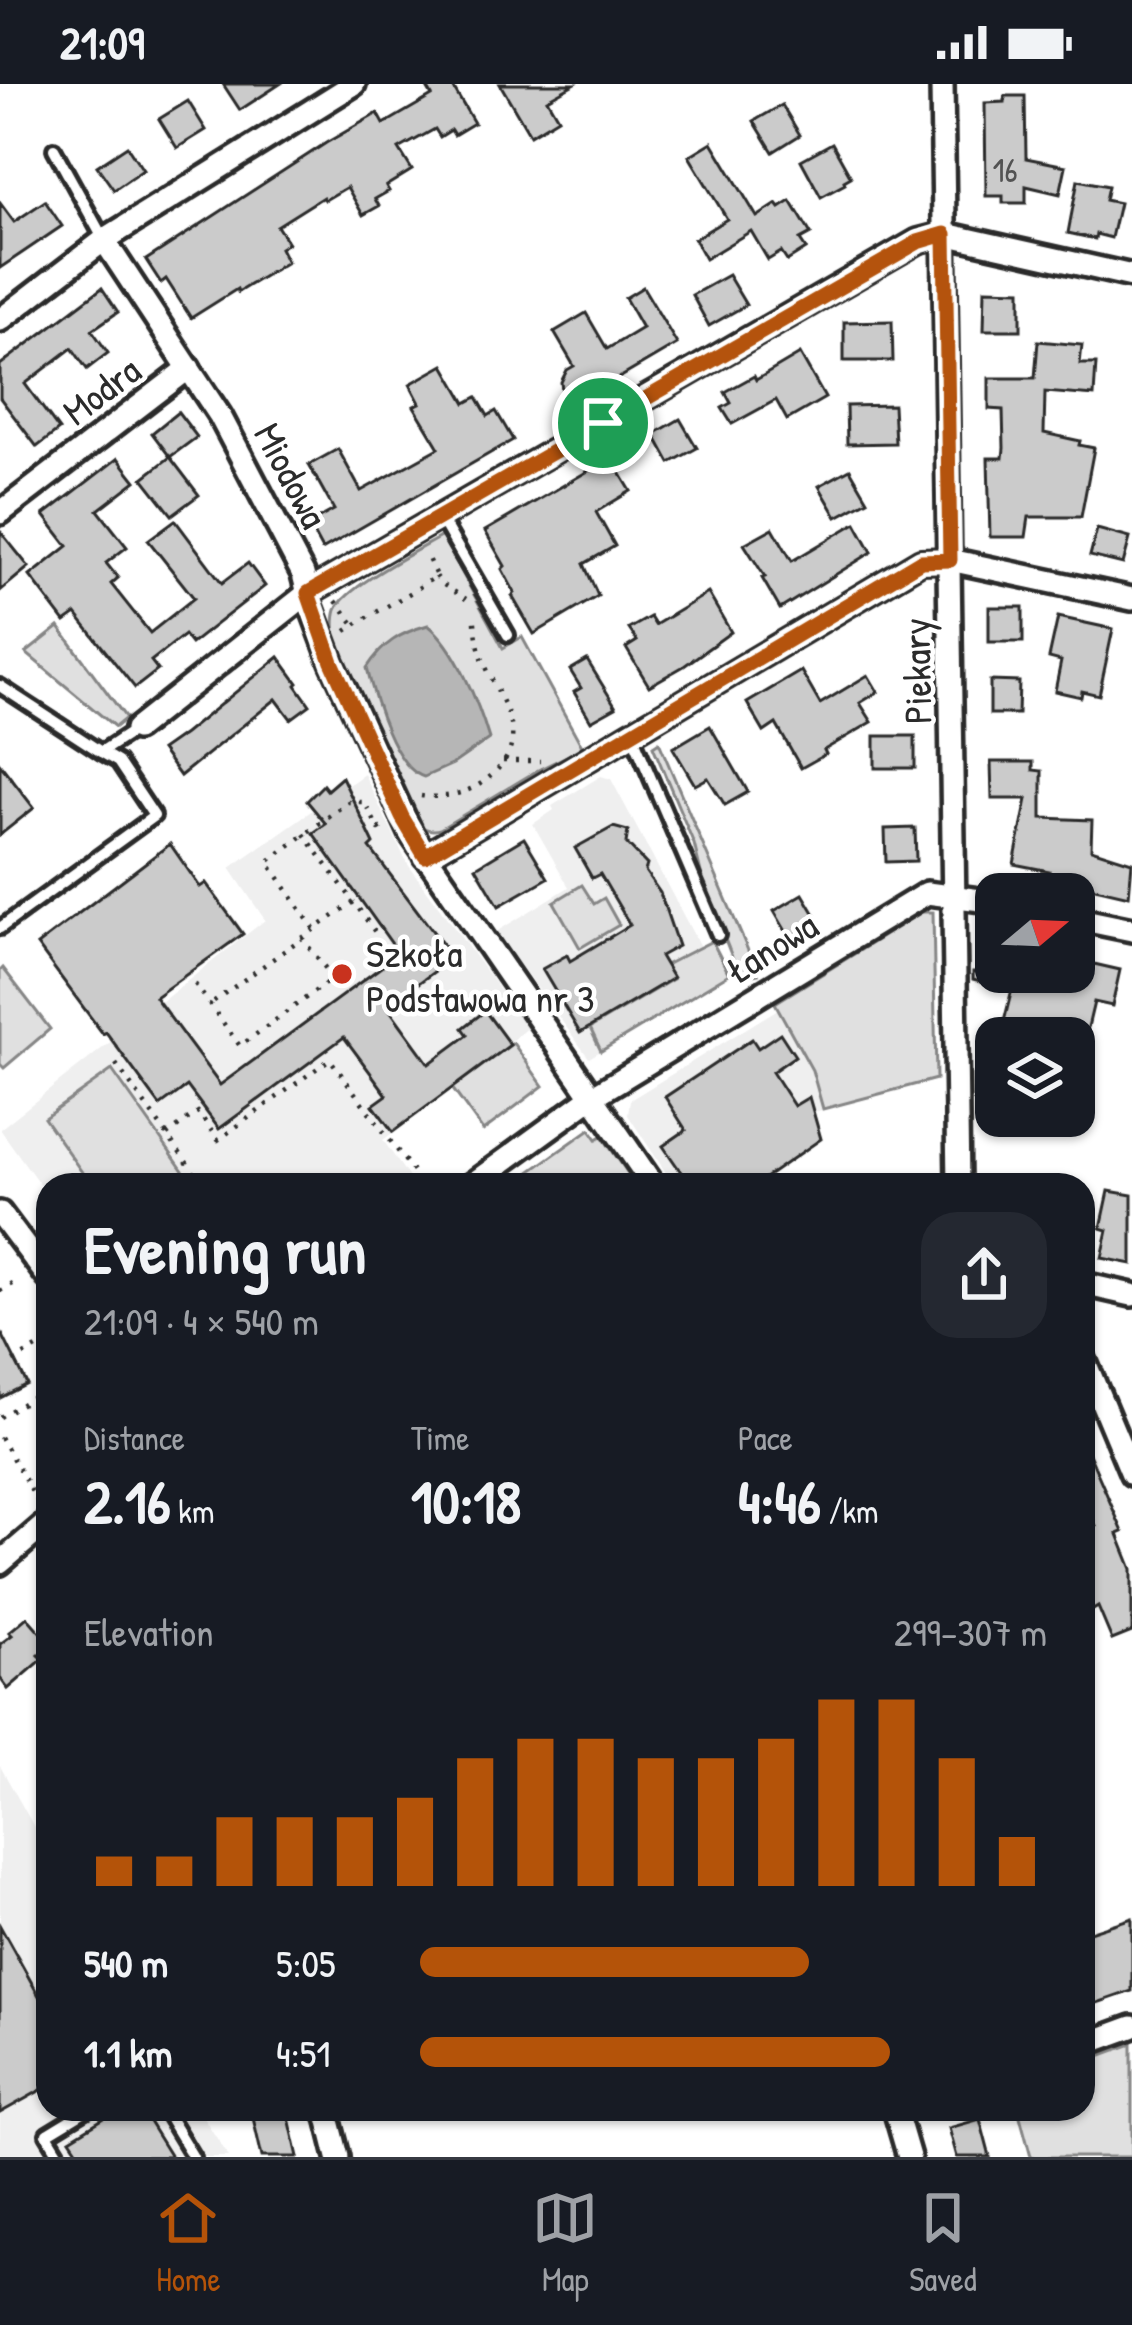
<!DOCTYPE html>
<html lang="en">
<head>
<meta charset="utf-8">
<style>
	:root { --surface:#171b24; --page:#242831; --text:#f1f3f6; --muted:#9ea1a6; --line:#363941; --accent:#b45309 }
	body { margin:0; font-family:"Patrick Hand",sans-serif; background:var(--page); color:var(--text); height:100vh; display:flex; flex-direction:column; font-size:45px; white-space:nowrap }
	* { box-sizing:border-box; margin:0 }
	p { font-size:39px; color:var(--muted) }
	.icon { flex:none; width:66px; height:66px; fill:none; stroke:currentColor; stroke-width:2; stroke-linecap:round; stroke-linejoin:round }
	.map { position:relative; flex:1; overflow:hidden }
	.sheet { position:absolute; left:36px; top:1089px; width:1059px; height:948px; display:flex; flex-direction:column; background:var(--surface); border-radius:36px; box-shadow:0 3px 9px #0004 }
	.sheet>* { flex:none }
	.needle { width:78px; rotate:71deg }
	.tools { position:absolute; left:975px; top:789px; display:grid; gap:24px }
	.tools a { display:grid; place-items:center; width:120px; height:120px; border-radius:24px; background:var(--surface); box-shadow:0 3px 9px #0004; font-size:60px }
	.pin { position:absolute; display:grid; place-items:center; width:102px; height:102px; color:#fff; margin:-51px; border:6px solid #fff; border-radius:50%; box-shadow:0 3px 12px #0007 }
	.round { display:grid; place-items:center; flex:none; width:126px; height:126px; border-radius:36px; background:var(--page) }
	.summary { display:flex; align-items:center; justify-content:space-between; height:204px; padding:0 48px }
	h1 { font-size:66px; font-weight:700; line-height:90px }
	.figures { display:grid; grid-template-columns:repeat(3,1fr); gap:18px; height:204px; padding:12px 48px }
	.figures div { display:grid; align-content:center }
	.figures b { font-size:60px; font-weight:700 }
	.figures small { font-size:33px; font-weight:400 }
	.figures p { font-size:33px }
	.chart { height:336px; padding:24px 48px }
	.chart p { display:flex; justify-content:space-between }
	.chart svg { width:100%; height:216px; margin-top:12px; stroke:var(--accent); stroke-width:6 }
	ul { padding:0 48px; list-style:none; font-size:39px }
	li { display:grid; grid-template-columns:192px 144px 1fr; align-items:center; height:90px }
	li i { height:30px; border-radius:15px; background:var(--accent) }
	.status { display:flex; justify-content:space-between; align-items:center; height:84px; padding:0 60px; background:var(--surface); direction:ltr }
	.status svg { height:33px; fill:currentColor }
	.menu { display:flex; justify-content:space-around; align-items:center; height:168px; border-top:3px solid var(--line); background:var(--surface); font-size:33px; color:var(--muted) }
	.menu a { display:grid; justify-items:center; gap:6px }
	.menu .current { color:var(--accent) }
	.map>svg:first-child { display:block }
</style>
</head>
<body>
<div class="status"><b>21:09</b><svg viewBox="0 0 49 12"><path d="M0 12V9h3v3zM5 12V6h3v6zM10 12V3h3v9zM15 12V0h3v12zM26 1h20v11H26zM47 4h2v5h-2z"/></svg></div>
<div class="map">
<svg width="1132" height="2073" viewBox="0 0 1132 2073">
	<rect width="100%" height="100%" fill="#fff"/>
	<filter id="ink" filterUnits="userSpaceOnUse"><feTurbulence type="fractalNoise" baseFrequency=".00833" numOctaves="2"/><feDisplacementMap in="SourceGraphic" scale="24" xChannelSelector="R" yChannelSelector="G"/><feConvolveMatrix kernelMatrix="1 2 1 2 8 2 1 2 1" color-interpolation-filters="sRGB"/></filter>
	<g filter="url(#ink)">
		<!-- built -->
		<g fill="#efefef">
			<polygon points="364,690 407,779 527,944 511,957 543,1002 483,1047 451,1005 383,1056 412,1098 409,1101 48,1101 48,1112 0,1045 265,836 230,784"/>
			<polygon points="601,692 611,695 715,891 714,898 589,974 496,848 569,803 533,740 554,726 552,722"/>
			<polygon points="922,828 933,828 936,995 814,1028 816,1037 759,1075 768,1101 674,1101 628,1031 630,1016 778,925 775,919"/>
			<polygon points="0,1682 48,1768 48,2025 198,2025 229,2073 0,2073"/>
		</g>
		<!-- green -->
		<g fill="#e0e0e0" stroke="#868686" stroke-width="3">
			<path d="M442,452l61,112 19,-11 61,111 -45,22 -98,59c-22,6 -29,-15 -39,-31l-66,-158c-1,-10 -2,-21 1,-30 9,-23 84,-61 106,-74z"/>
			<polygon points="59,543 126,634 115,643 26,569"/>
			<polygon points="659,658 758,890 740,893 705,805 694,760 653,662"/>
			<polygon points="582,801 594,820 604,814 619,841 580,864 554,818"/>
			<polygon points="922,828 933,828 936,995 823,1025 812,986 775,919"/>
			<polygon points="712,857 729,890 601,967 590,944 673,895 665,881"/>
			<polygon points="3,884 50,945 4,984 0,980 0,887"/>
			<polygon points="513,959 543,1002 483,1047 452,1004"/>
			<polygon points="112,986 193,1101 91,1101 44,1034"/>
			<polygon points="590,1045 597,1055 602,1052 636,1101 511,1101"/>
			<polygon points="1132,1960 1132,2073 1031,2073 1018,2025 1083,2025 1083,1978"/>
		</g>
		<!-- water -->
		<path fill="#b6b6b6" stroke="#7e7e7e" stroke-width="3" d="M428,541c28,21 51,80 61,114l-36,25 -29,13c-30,-9 -50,-80 -57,-109 16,-25 33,-35 61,-43z"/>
		<!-- building -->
		<g fill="#cbcbcb" stroke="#2b2b2b" stroke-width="3">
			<polygon points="223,0 280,0 240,26"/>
			<polygon points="425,0 451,0 474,39 454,51 451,46 440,53 435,45 399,65 412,86 386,102 389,107 375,115 379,122 363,131 347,103 325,116 323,113 277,142 288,159 280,164 287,178 238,208 237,205 191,234 166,195 161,199 146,176 326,59 378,29 384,40 432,12"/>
			<polygon points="500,0 574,0 547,15 558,34 530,51"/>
			<polygon points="1005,12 1025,12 1026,74 1066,82 1060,110 1026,102 1026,119 1003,119 1003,112 986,112 985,19 1005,18"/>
			<polygon points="188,17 206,46 177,64 159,35"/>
			<polygon points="782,21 800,51 773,68 754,37"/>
			<polygon points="712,58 757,133 777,120 780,124 791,117 811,150 800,156 806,165 787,177 781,168 768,176 751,147 705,175 694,155 727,135 689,72"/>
			<polygon points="832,59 851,93 844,97 845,100 821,113 801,76"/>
			<polygon points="127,62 143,86 114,106 97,82"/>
			<polygon points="1078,96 1108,102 1105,116 1119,119 1111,154 1096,150 1095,155 1068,149"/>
			<polygon points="45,117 62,142 0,184 0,119 14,138"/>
			<polygon points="728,191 746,221 709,242 692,211"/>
			<polygon points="643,203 677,260 580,317 566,312 562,306 561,298 567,286 574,282 554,248 586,229 607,265 642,244 625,214"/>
			<polygon points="102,204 118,228 92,246 108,269 87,285 72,264 25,300 59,346 37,363 0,314 0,281"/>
			<polygon points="985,205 1021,206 1021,246 984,246"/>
			<polygon points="892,237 893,277 844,277 844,238"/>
			<polygon points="1038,257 1082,261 1080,280 1096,280 1094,312 1045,308 1044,349 1080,357 1079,361 1094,364 1081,433 1029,433 1026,453 990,453 988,374 1003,374 1004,364 1003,326 989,325 989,294 1035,294"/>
			<polygon points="800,270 825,314 787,336 776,316 732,340 722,324 731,319 725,308 754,292 756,296"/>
			<polygon points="444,281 466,319 477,313 488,332 496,327 513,356 322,466 308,440 334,426 309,381 338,365 361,407 439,364 414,322 420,319 410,300"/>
			<polygon points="893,321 895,359 847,360 846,322"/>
			<polygon points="178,328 197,353 170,373 152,349"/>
			<polygon points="680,335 697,364 670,379 654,350"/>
			<polygon points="170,373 199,411 172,431 143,394"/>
			<polygon points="118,374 136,397 98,426 127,463 106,479 118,494 111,500 150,549 194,514 148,456 175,436 222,499 248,479 265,502 191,560 184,551 151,577 158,586 135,604 76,530 65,538 30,492 68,462 44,431"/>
			<polygon points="613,377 631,407 596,428 615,462 584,480 598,512 534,550 512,512 515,509 502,485 505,482 485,447 595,383 597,386"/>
			<polygon points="850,385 868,416 837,433 819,402"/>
			<polygon points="856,439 872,468 780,525 762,494 765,493 744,460 773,444 792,477"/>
			<polygon points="1097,445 1130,454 1123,480 1090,472"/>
			<polygon points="0,447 29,483 0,507"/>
			<polygon points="708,509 731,548 684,582 649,602 626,564 637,557 629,545 650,533 655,541"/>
			<rect x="989" y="523" width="34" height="35"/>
			<polygon points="1058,533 1113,545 1099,611 1082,607 1081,613 1055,607 1061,577 1049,574"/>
			<polygon points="279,573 298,599 296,601 310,621 291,635 276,615 180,692 161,666 184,650"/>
			<polygon points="587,576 616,623 591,637 574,608 581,604 570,586"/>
			<polygon points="801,587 820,620 868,591 878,608 860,619 872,638 824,666 826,670 801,684 776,640 764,648 747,619"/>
			<polygon points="990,597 1019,598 1018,630 990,630"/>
			<polygon points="710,642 748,708 725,721 708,694 695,701 673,664"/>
			<rect x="875" y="652" width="40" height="32"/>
			<polygon points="991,678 1033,678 1033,686 1042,687 1042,734 1092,736 1091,765 1132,778 1129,812 1048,793 1049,787 1014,780 1027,715 992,715"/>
			<polygon points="0,680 34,724 0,751"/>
			<polygon points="342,693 374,760 370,764 453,874 387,922 429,980 468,951 463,944 485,927 510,961 393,1048 373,1021 387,1011 344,953 219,1045 187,1002 160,1022 106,948 103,950 37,861 170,760 200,803 206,799 243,850 155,913 220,1001 399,870 313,749 326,740 307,717 323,701 327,706"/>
			<polygon points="613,743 628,747 626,759 647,781 645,787 660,809 678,862 660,872 673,894 580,949 542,885 567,871 570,877 630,841 600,790 592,794 575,764"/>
			<polygon points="915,744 916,777 886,778 885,745"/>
			<polygon points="524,754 548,794 499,822 476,783"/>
			<polygon points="803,810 819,837 790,854 774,827"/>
			<polygon points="1081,877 1120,886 1112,922 1094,918 1084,960 1074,958 1074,954 1059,954 1025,946 1025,954 1000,954 1012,905 973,895 973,888 1079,888"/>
			<polygon points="780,949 795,972 772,988 794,1022 809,1013 821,1055 755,1101 690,1101 663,1062 686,1046 665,1013 752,955 758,964"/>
			<polygon points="1109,1107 1132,1111 1132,1180 1102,1174 1108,1146 1101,1144"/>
			<polygon points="0,1246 27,1300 0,1314"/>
			<polygon points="1083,1356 1123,1448 1118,1450 1132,1485 1132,1548 1112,1556 1098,1523 1093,1526 1083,1504 1083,1448 1096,1442 1083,1411"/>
			<polygon points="27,1533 48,1557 48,1563 39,1571 43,1575 8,1605 0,1594 0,1560 12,1551 9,1548"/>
			<polygon points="1132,1834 1132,1907 1083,1924 1083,1850"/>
			<polygon points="0,1842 48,1928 48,2002 0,2029"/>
			<polygon points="119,2025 141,2025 171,2073 82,2073 70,2055"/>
			<polygon points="251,2025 287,2025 298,2073 262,2073"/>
			<polygon points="980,2035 990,2073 957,2073 949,2044"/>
		</g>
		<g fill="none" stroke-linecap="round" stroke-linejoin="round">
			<!-- lane casing -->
			<g stroke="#2b2b2b" stroke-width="20">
				<g id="lane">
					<polyline points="54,65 104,156"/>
					<polyline points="440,433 508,551"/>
					<polyline points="0,602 101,668 136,645"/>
					<polyline points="631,648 718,851"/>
					<polyline points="0,844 154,732 118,678 101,668"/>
					<polyline points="164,2025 193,2073"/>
					<polyline points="61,2073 47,2050 88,2025"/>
				</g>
			</g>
			<!-- street casing -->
			<g stroke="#2b2b2b" stroke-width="30">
				<g id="street">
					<polyline points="942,0 958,1101"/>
					<polyline points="104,156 220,332 303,490 311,522 332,578 412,751 653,1101"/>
					<polyline points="0,236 104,156 354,0"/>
					<polyline points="0,429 189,284"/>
					<polyline points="136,645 308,509 918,157 945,150 1132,192"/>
					<polyline points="425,772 921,477 950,476 1132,515"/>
					<polyline points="1074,834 1132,846"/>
					<polyline points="471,1101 592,1013 927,809 996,818"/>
					<polyline points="0,1129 48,1193"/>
					<polyline points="1083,1200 1132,1211"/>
					<polyline points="1083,1273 1132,1390"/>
					<polyline points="0,1479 48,1438"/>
					<polyline points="1083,1961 1132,1943"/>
					<polyline points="326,2025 338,2073"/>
					<polyline points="895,2025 909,2073"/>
				</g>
			</g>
			<!-- path -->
			<g stroke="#2b2b2b" stroke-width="4.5" stroke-dasharray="3 9" stroke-linecap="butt">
				<polyline points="436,492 442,500 466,515"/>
				<polyline points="336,517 355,541"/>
				<path d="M346,547c29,-20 61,-34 90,-55l-11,-24"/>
				<polyline points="503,677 540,677"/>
				<path d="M421,712c19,3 46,-2 62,-14 55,-40 19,-76 0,-122 -6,-15 -7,-30 -9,-46"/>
				<polyline points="304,750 354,818"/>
				<polyline points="314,845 268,778 348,718 364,718 379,745 384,742"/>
				<polyline points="302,854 354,818 377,851"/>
				<polyline points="195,900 240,962 333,894 302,854 210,920"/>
				<polyline points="116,980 203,1101"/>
				<polyline points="167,1051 198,1028 218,1056 330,975 423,1101"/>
				<polyline points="517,1095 538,1101"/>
				<polyline points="232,1101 235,1099 237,1101"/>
				<polyline points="0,1207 13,1200"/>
				<polyline points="13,1277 48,1258"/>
				<polyline points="0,1333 48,1304"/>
				<polyline points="0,1353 37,1416"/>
			</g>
			<!-- lane -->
			<use href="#lane" stroke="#fff" stroke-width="10"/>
			<!-- street -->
			<use href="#street" stroke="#fff" stroke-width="21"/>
		</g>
	</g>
	<g fill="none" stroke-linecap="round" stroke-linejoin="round" filter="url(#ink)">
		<!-- route casing -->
		<g stroke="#fff" stroke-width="24">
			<polygon id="route" points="945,150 950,476 921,477 425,772 402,733 332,578 308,509 918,158"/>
		</g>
		<!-- route -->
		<use href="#route" stroke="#b45309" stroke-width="15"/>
	</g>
	<!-- markers -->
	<circle fill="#c8321e" stroke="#fff" stroke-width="4.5" cx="342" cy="890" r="12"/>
	<g text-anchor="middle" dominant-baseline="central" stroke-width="9" stroke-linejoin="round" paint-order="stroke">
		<!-- number labels -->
		<g font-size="33" fill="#535353">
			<text x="1005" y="86">16</text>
		</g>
		<!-- street labels -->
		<g font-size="39" fill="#2b2b2b" stroke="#fff">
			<text transform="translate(101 306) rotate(-37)">Modra</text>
			<text transform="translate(292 391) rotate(62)">Miodowa</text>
			<text transform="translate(916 587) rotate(-91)">Piekary</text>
			<text transform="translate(771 863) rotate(-32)">Łanowa</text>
		</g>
		<!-- poi labels -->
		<g font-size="39" fill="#2b2b2b" stroke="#fff" text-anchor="start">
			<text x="366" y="868">Szkoła<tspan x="366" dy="45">Podstawowa nr 3</tspan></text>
		</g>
	</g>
</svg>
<div class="tools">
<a><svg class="needle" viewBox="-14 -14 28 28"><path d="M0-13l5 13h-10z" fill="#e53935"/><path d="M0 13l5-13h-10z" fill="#9ea1a6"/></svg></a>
<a><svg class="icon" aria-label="layers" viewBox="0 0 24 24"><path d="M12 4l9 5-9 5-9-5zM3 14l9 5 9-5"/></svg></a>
</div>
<div class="pin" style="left:603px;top:339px;background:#1e9e55"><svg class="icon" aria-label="arrive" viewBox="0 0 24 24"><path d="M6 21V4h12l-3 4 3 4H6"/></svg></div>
<section class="sheet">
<div class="summary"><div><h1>Evening run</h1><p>21:09 · 4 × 540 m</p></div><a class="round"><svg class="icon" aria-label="share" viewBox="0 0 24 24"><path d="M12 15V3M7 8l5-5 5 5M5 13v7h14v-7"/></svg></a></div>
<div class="figures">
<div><p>Distance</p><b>2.16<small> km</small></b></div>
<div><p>Time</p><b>10:18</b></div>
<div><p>Pace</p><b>4:46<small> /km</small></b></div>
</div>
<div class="chart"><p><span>Elevation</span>299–307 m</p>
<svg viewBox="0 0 160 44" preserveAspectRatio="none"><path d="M5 44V38M15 44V38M25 44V30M35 44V30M45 44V30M55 44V26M65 44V18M75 44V14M85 44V14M95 44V18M105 44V18M115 44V14M125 44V6M135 44V6M145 44V18M155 44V34"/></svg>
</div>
<ul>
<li><b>540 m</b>5:05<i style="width:62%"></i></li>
<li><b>1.1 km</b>4:51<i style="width:75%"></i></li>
</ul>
</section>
</div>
<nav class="menu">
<a class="current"><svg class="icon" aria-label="home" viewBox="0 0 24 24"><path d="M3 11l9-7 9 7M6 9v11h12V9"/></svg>Home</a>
<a><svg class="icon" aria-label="map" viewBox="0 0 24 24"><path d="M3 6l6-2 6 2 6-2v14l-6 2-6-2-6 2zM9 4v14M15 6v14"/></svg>Map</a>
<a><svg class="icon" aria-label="saved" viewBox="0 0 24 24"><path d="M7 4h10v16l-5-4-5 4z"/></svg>Saved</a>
</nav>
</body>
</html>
